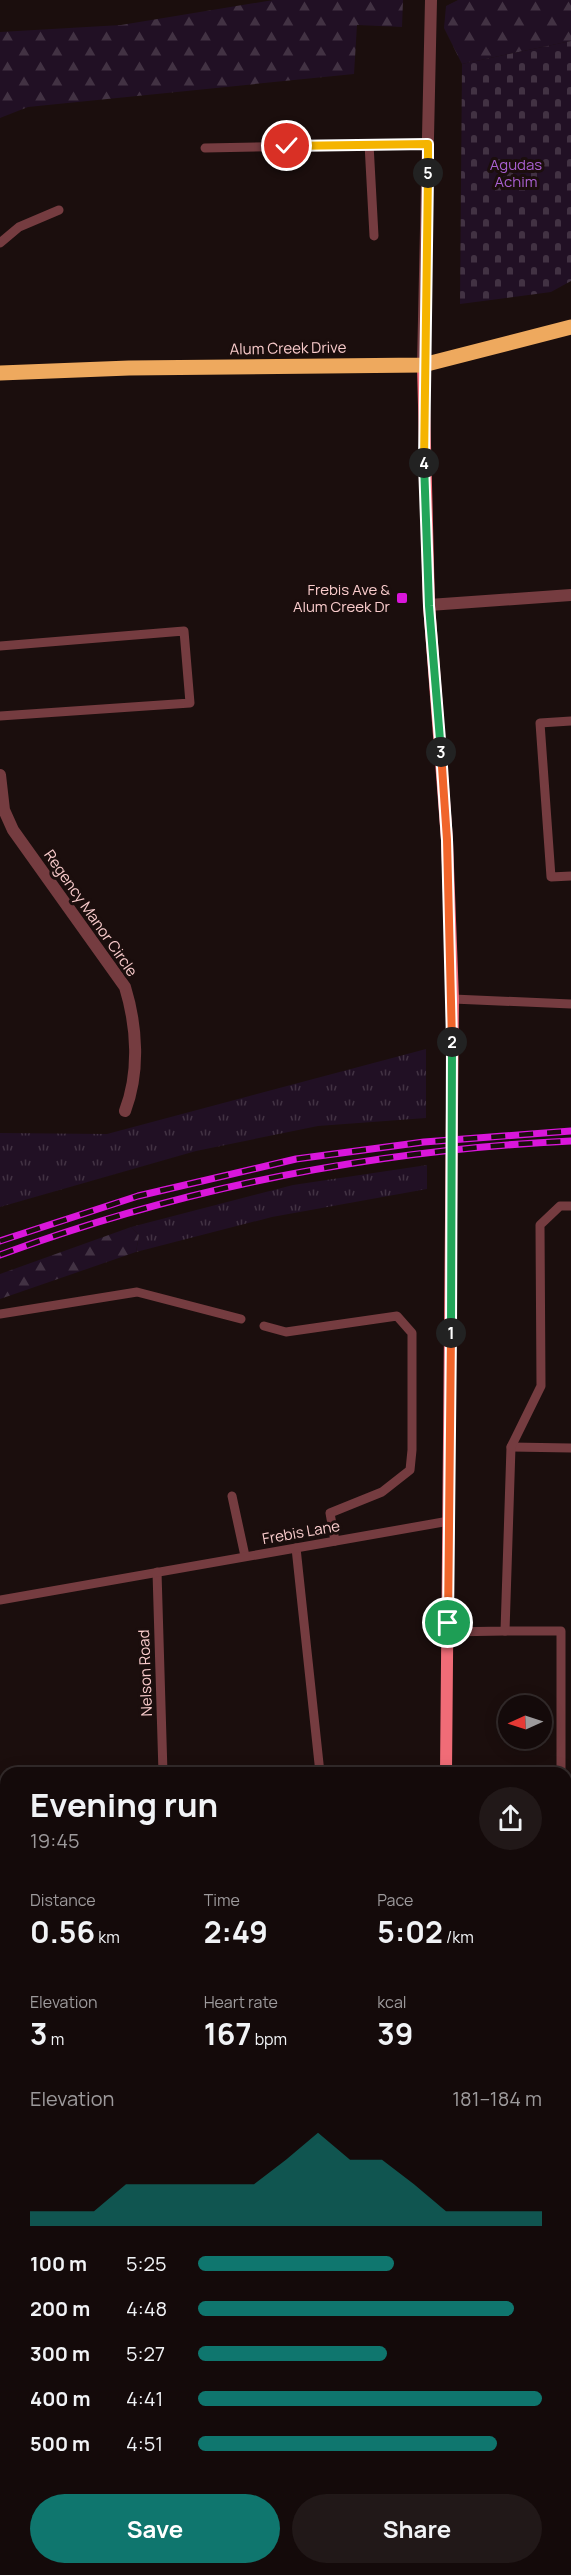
<!DOCTYPE html>
<html lang="en">
<head>
<meta charset="utf-8">
<style>
	:root { --surface:#140a0a; --page:#211818; --text:#f1f3f6; --muted:#9d9a9c; --line:#332b2b; --accent:#0f766e }
	body { margin:0; font-family:Manrope,sans-serif; background:var(--page); color:var(--text); height:100vh; display:flex; flex-direction:column; font-size:22px; white-space:nowrap }
	* { box-sizing:border-box; margin:0 }
	p { font-size:20px; color:var(--muted) }
	.icon { flex:none; width:33px; height:33px; fill:none; stroke:currentColor; stroke-width:2; stroke-linecap:round; stroke-linejoin:round }
	.map { position:relative; flex:1; overflow:hidden }
	.side { position:absolute; left:0px; top:1767px; width:572px; height:808px; display:flex; flex-direction:column; background:var(--surface); border-radius:18px 18px 0 0; box-shadow:0 3px 15px #0003,0 0 0 2px var(--line) }
	.side>* { flex:none }
	.needle { width:39px; rotate:267deg }
	.fabs { position:absolute; left:498px; top:1695px; display:grid; gap:12px }
	.fabs a { display:grid; place-items:center; width:54px; height:54px; border-radius:50%; background:var(--surface); box-shadow:0 3px 15px #0003,0 0 0 2px var(--line); font-size:30px }
	.pin { position:absolute; display:grid; place-items:center; width:51px; height:51px; color:#fff; margin:-26px; border:3px solid #fff; border-radius:50%; box-shadow:0 2px 6px #0007 }
	.km { position:absolute; width:30px; height:30px; margin:-15px; border-radius:50%; background:#222; color:#fff; font-size:16px; line-height:30px; text-align:center }
	.round { display:grid; place-items:center; flex:none; width:63px; height:63px; border-radius:32px; background:var(--page) }
	.headline { display:flex; align-items:center; justify-content:space-between; height:102px; padding:0 30px }
	h1 { font-size:33px; font-weight:700; line-height:45px }
	.figures { display:grid; grid-template-columns:repeat(3,1fr); gap:9px; height:102px; padding:6px 30px }
	.figures div { display:grid; align-content:center }
	.figures b { font-size:30px; font-weight:700 }
	.figures small { font-size:16px; font-weight:400 }
	.figures p { font-size:16px }
	.chart { height:168px; padding:12px 30px }
	.chart p { display:flex; justify-content:space-between }
	.chart svg { width:100%; height:108px; margin-top:6px; fill:var(--accent); opacity:.7 }
	.primary-button { display:flex; gap:12px; margin-top:auto; padding:12px 30px }
	.primary-button a { flex:1; height:69px; border-radius:36px; background:var(--accent); color:#fff; font-size:24px; font-weight:700; line-height:69px; text-align:center }
	.primary-button a+a { background:var(--page); color:var(--text) }
	ul { padding:0 30px; list-style:none; font-size:20px }
	li { display:grid; grid-template-columns:96px 72px 1fr; align-items:center; height:45px }
	li i { height:15px; border-radius:8px; background:var(--accent) }
	.map>svg:first-child { display:block }
</style>
</head>
<body>
<div class="map">
<svg width="571" height="2575" viewBox="0 0 571 2575">
	<defs>
		<pattern id="grass-tufts" width="24" height="20" patternUnits="userSpaceOnUse" patternTransform="scale(1.5)"><rect width="24" height="20" fill="#211024"/><path d="M3 7l-1-3M5 7V3M7 7l1-3M15 17l-1-3M17 17v-4M19 17l1-3" fill="none" stroke="#423243"/></pattern>
		<pattern id="forest-firs" width="22" height="20" patternUnits="userSpaceOnUse" patternTransform="scale(1.5)"><rect width="22" height="20" fill="#211024"/><path d="M5 1l3.5 6h-7zM16 11l3.5 6h-7z" fill="#423243"/></pattern>
		<pattern id="cemetery-stones" width="16" height="16" patternUnits="userSpaceOnUse" patternTransform="scale(1.5)"><rect width="16" height="16" fill="#211024"/><path d="M2 7V4a2 2 0 0 1 4 0v3zM10 15v-3a2 2 0 0 1 4 0v3z" fill="#423243"/></pattern>
	</defs>
	<rect width="100%" height="100%" fill="#1b0e0d"/>
	<!-- grass -->
	<g fill="url(#grass-tufts)">
		<polygon points="426,1049 426,1118 318,1126 196,1151 0,1207 0,1133 107,1134"/>
		<polygon points="427,1165 427,1189 272,1217 136,1252 139,1235 131,1227 293,1185"/>
	</g>
	<!-- forest -->
	<g fill="url(#forest-firs)">
		<polygon points="273,0 403,0 402,27 357,25 354,74 28,107 0,118 0,32 121,25"/>
		<polygon points="458,0 571,0 571,41 462,64 444,28 446,6"/>
		<polygon points="131,1227 139,1235 136,1252 0,1299 0,1274"/>
	</g>
	<!-- cemetery -->
	<polygon fill="url(#cemetery-stones)" points="571,41 571,281 551,292 460,304 462,64"/>
	<g fill="none" stroke-linecap="round" stroke-linejoin="round">
		<!-- lane -->
		<g stroke="#753c40" stroke-width="9">
			<polyline points="369,144 374,236"/>
			<polyline points="205,148 428,144"/>
			<polyline points="0,243 19,227 59,210"/>
			<polyline points="0,646 184,631 190,703 0,716"/>
			<polyline points="571,721 540,723 551,877 571,876"/>
			<polyline points="453,999 571,1004"/>
			<polyline points="0,1314 137,1292 241,1319"/>
			<polyline points="264,1326 286,1332 397,1316 412,1333 412,1450 410,1470 382,1492 330,1513 335,1541"/>
			<polyline points="511,1447 571,1448"/>
			<polyline points="232,1496 245,1556"/>
			<polyline points="296,1548 320,1773"/>
			<polyline points="157,1572 163,1773"/>
			<polyline points="0,1600 449,1521"/>
			<polyline points="505,1631 561,1631 561,1773"/>
			<polyline points="447,1632 505,1631 511,1447 541,1386 540,1225 560,1206 571,1206"/>
		</g>
		<!-- street -->
		<g stroke="#753c40" stroke-width="12">
			<polyline points="423,365 431,0"/>
			<polyline points="429,605 571,595"/>
			<path d="M0,775l4,35 9,20 112,157c12,39 15,85 0,124"/>
			<polyline points="0,2412 6,2412"/>
			<polyline points="147,2575 147,2570"/>
		</g>
		<!-- secondary -->
		<g stroke="#f06c77" stroke-width="12">
			<polyline points="423,365 429,605 447,840 453,999 446,1773"/>
			<polyline points="439,2575 439,2570"/>
		</g>
		<!-- primary -->
		<polyline stroke="#eea95e" stroke-width="15" points="0,373 129,368 423,365 571,327"/>
		<!-- rail casing -->
		<g stroke="#da16db" stroke-width="7">
			<g id="rail">
				<polyline points="0,1241 138,1196 296,1159 424,1142 571,1131"/>
				<path d="M0,1255c185,-68 375,-105 571,-114"/>
			</g>
		</g>
		<!-- rail -->
		<use href="#rail" stroke="#1b0e0d" stroke-width="4.5" stroke-dasharray="14" stroke-linecap="butt"/>
	</g>
	<g fill="none" stroke-linecap="round" stroke-linejoin="round">
		<!-- split-1 casing -->
		<g stroke="#fff" stroke-width="12">
			<polyline id="split-1" points="448,1623 451,1333"/>
		</g>
		<!-- split-2 casing -->
		<g stroke="#fff" stroke-width="12">
			<polyline id="split-2" points="451,1333 452,1042"/>
		</g>
		<!-- split-3 casing -->
		<g stroke="#fff" stroke-width="12">
			<polyline id="split-3" points="441,752 447,840 452,1042"/>
		</g>
		<!-- split-4 casing -->
		<g stroke="#fff" stroke-width="12">
			<polyline id="split-4" points="424,463 429,606 441,752"/>
		</g>
		<!-- split-5 casing -->
		<g stroke="#fff" stroke-width="12">
			<polyline id="split-5" points="424,463 428,173"/>
		</g>
		<!-- split-6 casing -->
		<g stroke="#fff" stroke-width="12">
			<polyline id="split-6" points="287,146 428,144 428,173"/>
		</g>
		<!-- split-1 -->
		<use href="#split-1" stroke="#f0652b" stroke-width="8"/>
		<!-- split-2 -->
		<use href="#split-2" stroke="#22a559" stroke-width="8"/>
		<!-- split-3 -->
		<use href="#split-3" stroke="#f0652b" stroke-width="8"/>
		<!-- split-4 -->
		<use href="#split-4" stroke="#22a559" stroke-width="8"/>
		<!-- split-5 -->
		<use href="#split-5" stroke="#f5b400" stroke-width="8"/>
		<!-- split-6 -->
		<use href="#split-6" stroke="#f5b400" stroke-width="8"/>
	</g>
	<!-- markers -->
	<rect fill="#da16db" stroke="#1b0e0d" stroke-width="2" x="396" y="592" width="12" height="12" rx="3"/>
	<g text-anchor="middle" dominant-baseline="central" stroke-width="6" stroke-linejoin="round" paint-order="stroke">
		<!-- park labels -->
		<g font-size="15" fill="#a960d1" stroke="#1b0e0d">
			<text x="516" y="164">Agudas<tspan x="516" dy="17">Achim</tspan></text>
		</g>
		<!-- street labels -->
		<g font-size="15" fill="#facccc" stroke="#1b0e0d">
			<text transform="translate(288 348) rotate(-1)">Alum Creek Drive</text>
			<text transform="translate(91 913) rotate(55)">Regency Manor Circle</text>
			<text transform="translate(301 1532) rotate(-10)">Frebis Lane</text>
			<text transform="translate(145 1673) rotate(-92)">Nelson Road</text>
		</g>
		<!-- poi labels -->
		<g font-size="15" fill="#facccc" stroke="#1b0e0d" text-anchor="end">
			<text x="390" y="589">Frebis Ave &amp;<tspan x="390" dy="17">Alum Creek Dr</tspan></text>
		</g>
	</g>
</svg>
<div class="fabs">
<a><svg class="needle" viewBox="-14 -14 28 28"><path d="M0-13l5 13h-10z" fill="#e53935"/><path d="M0 13l5-13h-10z" fill="#9d9a9c"/></svg></a>
</div>
<div class="pin" style="left:448px;top:1623px;background:#1e9e55"><svg class="icon" aria-label="arrive" viewBox="0 0 24 24"><path d="M6 21V4h12l-3 4 3 4H6"/></svg></div>
<div class="pin" style="left:287px;top:146px;background:#d93025"><svg class="icon" aria-label="check" viewBox="0 0 24 24"><path d="M5 12l5 5 9-10"/></svg></div>
<b class="km" style="left:451px;top:1333px">1</b>
<b class="km" style="left:452px;top:1042px">2</b>
<b class="km" style="left:441px;top:752px">3</b>
<b class="km" style="left:424px;top:463px">4</b>
<b class="km" style="left:428px;top:173px">5</b>
<section class="side">
<div class="headline"><div><h1>Evening run</h1><p>19:45</p></div><a class="round"><svg class="icon" aria-label="share" viewBox="0 0 24 24"><path d="M12 15V3M7 8l5-5 5 5M5 13v7h14v-7"/></svg></a></div>
<div class="figures">
<div><p>Distance</p><b>0.56<small> km</small></b></div>
<div><p>Time</p><b>2:49</b></div>
<div><p>Pace</p><b>5:02<small> /km</small></b></div>
</div>
<div class="figures">
<div><p>Elevation</p><b>3<small> m</small></b></div>
<div><p>Heart rate</p><b>167<small> bpm</small></b></div>
<div><p>kcal</p><b>39</b></div>
</div>
<div class="chart"><p><span>Elevation</span>181–184 m</p>
<svg viewBox="0 0 160 44" preserveAspectRatio="none"><path d="M0 44V38L10 38L20 38L30 27L40 27L50 27L60 27L70 27L80 17L90 6L100 17L110 17L120 27L130 38L140 38L150 38L160 38V44z"/></svg>
</div>
<ul>
<li><b>100 m</b>5:25<i style="width:57%"></i></li>
<li><b>200 m</b>4:48<i style="width:92%"></i></li>
<li><b>300 m</b>5:27<i style="width:55%"></i></li>
<li><b>400 m</b>4:41<i style="width:100%"></i></li>
<li><b>500 m</b>4:51<i style="width:87%"></i></li>
</ul>
<div class="primary-button"><a>Save</a><a>Share</a></div>
</section>
</div>
</body>
</html>
